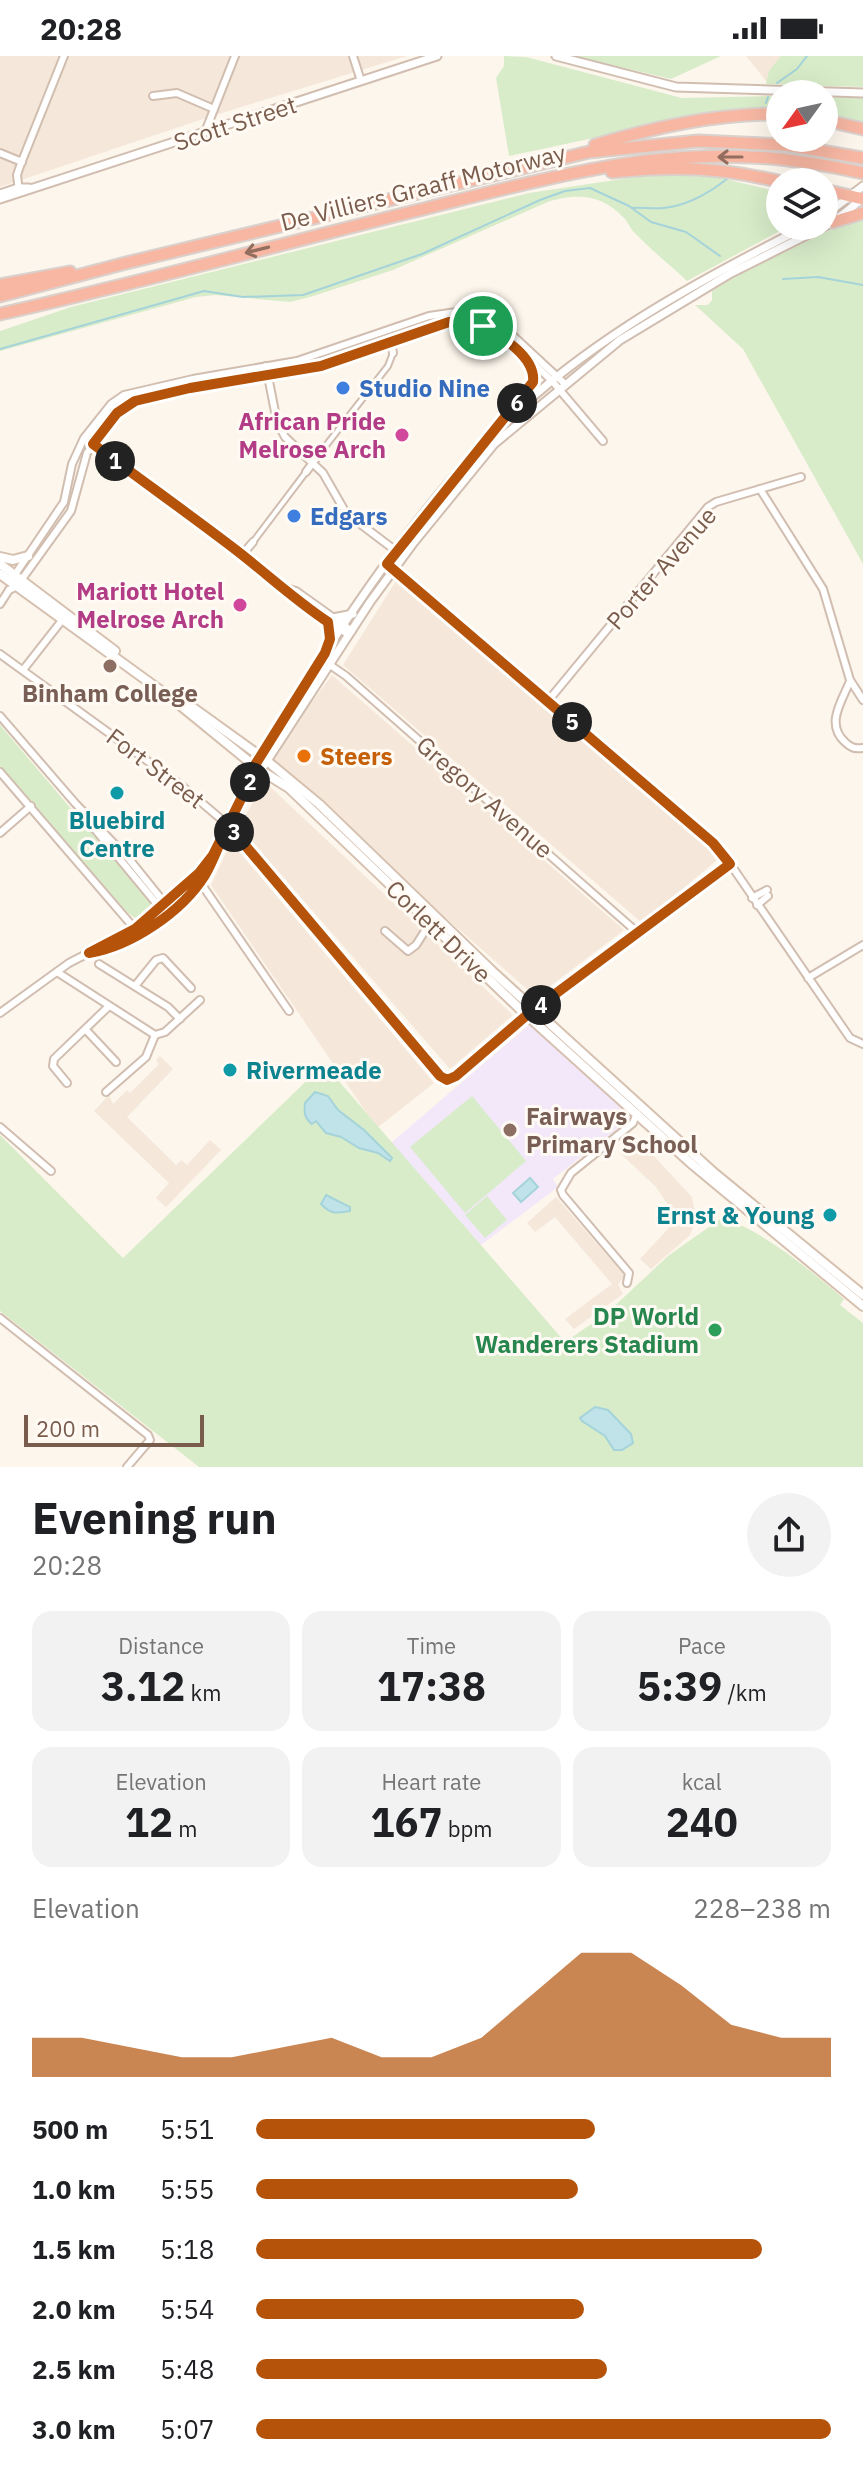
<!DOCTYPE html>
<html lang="en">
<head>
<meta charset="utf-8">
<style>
	:root { --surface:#fff; --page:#f2f2f2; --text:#202124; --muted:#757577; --accent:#b45309 }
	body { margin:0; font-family:"IBM Plex Sans",sans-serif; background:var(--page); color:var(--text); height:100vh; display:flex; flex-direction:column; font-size:30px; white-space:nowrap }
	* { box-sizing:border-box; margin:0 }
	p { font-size:26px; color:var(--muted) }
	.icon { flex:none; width:44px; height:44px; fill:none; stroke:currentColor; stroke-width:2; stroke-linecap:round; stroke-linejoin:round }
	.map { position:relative; height:1411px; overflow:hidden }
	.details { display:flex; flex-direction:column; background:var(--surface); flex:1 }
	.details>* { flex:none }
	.needle { width:52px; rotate:237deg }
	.fabs { position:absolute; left:766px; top:24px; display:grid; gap:16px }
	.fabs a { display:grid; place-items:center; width:72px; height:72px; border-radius:50%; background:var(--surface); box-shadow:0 8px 32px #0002; font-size:40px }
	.scale { position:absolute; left:24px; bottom:20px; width:180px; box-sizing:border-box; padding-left:8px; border:4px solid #7a5c4d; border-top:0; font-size:22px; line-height:28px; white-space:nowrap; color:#7a5c4d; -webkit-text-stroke:6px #fffaf3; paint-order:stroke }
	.pin { position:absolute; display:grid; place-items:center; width:68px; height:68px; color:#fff; margin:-34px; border:4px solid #fff; border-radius:50%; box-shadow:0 2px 8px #0007 }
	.km { position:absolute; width:40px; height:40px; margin:-20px; border-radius:50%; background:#222; color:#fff; font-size:22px; line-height:40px; text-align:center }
	.round { display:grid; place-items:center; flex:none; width:84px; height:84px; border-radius:42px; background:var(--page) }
	.summary { display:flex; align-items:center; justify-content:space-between; height:136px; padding:0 32px }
	h1 { font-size:44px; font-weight:700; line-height:60px }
	.metrics { display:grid; grid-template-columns:repeat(3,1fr); gap:12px; height:136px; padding:8px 32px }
	.metrics div { display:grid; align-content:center; border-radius:20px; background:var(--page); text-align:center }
	.metrics b { font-size:40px; font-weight:700 }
	.metrics small { font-size:22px; font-weight:400 }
	.metrics p { font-size:22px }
	.chart { height:224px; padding:16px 32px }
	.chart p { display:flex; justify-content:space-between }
	.chart svg { width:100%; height:144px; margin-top:8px; fill:var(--accent); opacity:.7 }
	ul { padding:0 32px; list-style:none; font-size:26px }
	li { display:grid; grid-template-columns:128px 96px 1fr; align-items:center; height:60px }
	li i { height:20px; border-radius:10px; background:var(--accent) }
	.status { display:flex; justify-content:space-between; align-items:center; height:56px; padding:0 40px; background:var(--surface); direction:ltr }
	.status svg { height:22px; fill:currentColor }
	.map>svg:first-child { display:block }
</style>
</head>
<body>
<div class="status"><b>20:28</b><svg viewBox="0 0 49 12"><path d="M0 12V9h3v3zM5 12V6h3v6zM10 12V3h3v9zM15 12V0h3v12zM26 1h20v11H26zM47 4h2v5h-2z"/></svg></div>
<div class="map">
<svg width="863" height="1411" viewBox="0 0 863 1411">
	<rect width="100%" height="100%" fill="#fdf6ec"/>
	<!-- residential -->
	<g fill="#f5e8da">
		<polygon points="0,0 407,0 212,60 0,131"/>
		<polygon points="746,0 786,0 767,26"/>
		<polygon points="396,525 724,798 642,867 343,609"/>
		<polygon points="332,619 624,874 536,941 267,705"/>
		<polygon points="265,726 513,959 450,1013 239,770"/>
		<polygon points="231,786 434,1027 377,1072 211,829"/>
		<polygon points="160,1000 173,1013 127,1061 176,1109 182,1104 187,1109 210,1084 221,1094 166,1151 156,1142 169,1127 94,1055 109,1039 113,1048 127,1034 130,1037 159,1008 156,1004"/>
		<polygon points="637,1082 692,1141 696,1162 690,1179 651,1213 640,1203 668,1173 671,1153 656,1131 620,1097"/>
		<polygon points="556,1141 625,1220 618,1228 623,1238 574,1273 565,1263 612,1228 555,1161 535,1176 527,1167"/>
	</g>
	<!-- education -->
	<polygon fill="#f3e8fa" points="530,968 632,1061 553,1123 558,1131 481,1189 391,1087"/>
	<!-- green -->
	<g fill="#d8ecc9">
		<polygon points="504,0 526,1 682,42 780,40 780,54 730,53 509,100 496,22 504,10"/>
		<polygon points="573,0 721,0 671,23"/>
		<polygon points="781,0 863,0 863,31 766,28 769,15"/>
		<polygon points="824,41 863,42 863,68 824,59"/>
		<path d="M655,118h49l76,18v34h9l-102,55c-17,-16 -35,-30 -51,-47 -5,-4 -7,-10 -11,-15 -22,-24 -45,-26 -75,-18l-157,69 -83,27 -20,5 -75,-7 -19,2 -196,54v-20l71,-24 458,-114z"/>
		<polygon points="863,162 863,508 743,293 695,249 708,249 712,244 712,235 743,216 849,165"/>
		<path d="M0,669l151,178c0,7 -9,14 -16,15l-7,-5 -128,-145z"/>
		<path d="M324,1008l241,278 41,-28 62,-58 55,-39c47,19 83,50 121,82l-4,6 23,18v144h-664l-199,-156v-176l123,123z"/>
		<polygon points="472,1040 526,1105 465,1157 410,1091"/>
		<polygon points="487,1140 507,1164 485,1182 465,1159"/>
	</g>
	<!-- water -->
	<g fill="#bfe3e8" stroke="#a5d3da" stroke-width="2">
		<path d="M315,1036l13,4 10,14 26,20 28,28 -2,3 -12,-8 -19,-5 -18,-11 -15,-4 -10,-12 -4,3c-8,-6 -8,-12 -7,-21z"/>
		<polygon points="530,1122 538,1131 521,1146 513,1137"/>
		<path d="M326,1139l24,12v4c-13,2 -19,4 -29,-7z"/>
		<polygon points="595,1351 608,1354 631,1378 633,1387 622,1394 614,1394 605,1380 582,1365 580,1362"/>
	</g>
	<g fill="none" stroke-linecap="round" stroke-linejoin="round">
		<!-- stream -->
		<g stroke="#a5d3da" stroke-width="2">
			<polyline points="777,27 797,13 807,0"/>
			<polyline points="766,47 768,41"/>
			<path d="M632,152c12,-1 26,2 38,-1 20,-3 42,-16 57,-28"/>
			<polyline points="783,223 818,221 863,229"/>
			<polyline points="0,293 204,235 243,241 303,239 422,198 540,144 565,135 590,132 629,150 651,166 686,176 720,200"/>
		</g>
		<!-- pedestrian casing -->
		<g stroke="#d1beb0" stroke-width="8">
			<g id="pedestrian">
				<polyline points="317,401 388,310 393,297"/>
				<polyline points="253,486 306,416"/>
			</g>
		</g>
		<!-- minor casing -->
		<g stroke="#d1beb0" stroke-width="10">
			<g id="minor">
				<polyline points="353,0 361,25"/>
				<polyline points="153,40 177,37 214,53"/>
				<polyline points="205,76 235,0"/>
				<polyline points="0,97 22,106"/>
				<polyline points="19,136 17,119 20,110 64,0"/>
				<polyline points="391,283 393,297"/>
				<polyline points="524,298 553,326 603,385"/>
				<polyline points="266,310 277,366 285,381 323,417 346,457 396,495"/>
				<polyline points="90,386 249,504 283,530 293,543 349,579"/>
				<polyline points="306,416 317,401"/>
				<polyline points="760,433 823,533 850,624 863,644"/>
				<polyline points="242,499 253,486"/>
				<polyline points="387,508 720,793 850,982 863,988"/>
				<polyline points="14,520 64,446 72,408 84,382 111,348 124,339 193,323 297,305 429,260 470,254 485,260 510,277 565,328"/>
				<polyline points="286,532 296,535 352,575"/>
				<path d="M9,534l8,-4 54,-75 16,-58 24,-32 18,-17 61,-16 131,-22 128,-44c26,-2 44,7 63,22"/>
				<polyline points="0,548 9,534"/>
				<polyline points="0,598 182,730 228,769 443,1023 456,1020 527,959 730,808"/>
				<polyline points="330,609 346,620 638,877"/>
				<polyline points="23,614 63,563"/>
				<path d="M850,625c-8,20 -25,43 -5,61 6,6 10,7 18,6"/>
				<polyline points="548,645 708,451 716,446 801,421"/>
				<polyline points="0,660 75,747 129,803 166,849"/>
				<polyline points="0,716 135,873"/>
				<polyline points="89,766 166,859"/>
				<polyline points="0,777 31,750"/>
				<polyline points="200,826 289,955"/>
				<polyline points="752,842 767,834"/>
				<polyline points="757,849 768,840"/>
				<polyline points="385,875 408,895 416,889 430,867"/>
				<polyline points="97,896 125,888 140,879 166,859 198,828 251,723 255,709"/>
				<polyline points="99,908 168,951 180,963"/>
				<polyline points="57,916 155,979 165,976 200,944"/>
				<polyline points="808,922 863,889"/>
				<polyline points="135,930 156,904 163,902 191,932"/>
				<polyline points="0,957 69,907 135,873 187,828 213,799"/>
				<polyline points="86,974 116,1006"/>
				<polyline points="67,1027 53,1010 54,1003 108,951"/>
				<polyline points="106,1036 146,1001 155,979"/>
				<polyline points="0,1071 51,1115"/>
				<polyline points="627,1227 629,1217 563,1139 561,1134 571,1117 633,1067 637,1057"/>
				<polyline points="0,1262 148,1379 150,1384 127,1411"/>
			</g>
		</g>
		<!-- tertiary casing -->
		<g stroke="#d1beb0" stroke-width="11">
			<g id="tertiary">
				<polyline points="556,0 676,31 863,37"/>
				<polyline points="0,138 18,132 29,132"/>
				<polyline points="0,143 437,0"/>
				<polyline points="824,160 863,130"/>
				<path d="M501,367c31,-42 48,-35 10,-80"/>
				<polyline points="333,562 353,558"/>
				<polyline points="327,592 330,583 328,566"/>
				<path d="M258,705c13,-21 24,-42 37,-63 53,-82 113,-172 179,-244 91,-101 213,-168 333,-228"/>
				<polyline points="261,714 370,546 414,486 494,388 620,284 731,217 833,166 862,143"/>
			</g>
		</g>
		<!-- secondary casing -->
		<g stroke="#d6c0b0" stroke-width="12">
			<g id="secondary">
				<polyline points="0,501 13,504 28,500"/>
				<polyline points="0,508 115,595"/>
				<polyline points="0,518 175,645 257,712 289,732 520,953 693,1109 863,1250"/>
				<polyline points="174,638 267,705 319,748 493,916 713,1116 863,1239"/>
			</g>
		</g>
		<!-- motorway casing -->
		<g stroke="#dad1cd" stroke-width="15">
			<g id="motorway">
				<polyline points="824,64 863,73"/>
				<path d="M595,89c60,-18 123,-32 185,-31"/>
				<path d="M612,116c64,-6 106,-5 170,10"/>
				<polyline points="824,134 863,143"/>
				<polyline points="833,166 863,157"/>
				<polyline points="0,229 70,216"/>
				<polyline points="0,240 126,207 589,96 698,85 786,89 863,102"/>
				<path d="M0,258c134,-30 266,-66 399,-99 115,-28 230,-64 350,-58 38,1 77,8 114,16"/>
			</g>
		</g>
		<!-- pedestrian -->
		<use href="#pedestrian" stroke="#fff" stroke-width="4"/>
		<!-- minor -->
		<use href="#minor" stroke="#fff" stroke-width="6"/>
		<!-- tertiary -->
		<use href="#tertiary" stroke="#fff" stroke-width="7"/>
		<!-- secondary -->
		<use href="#secondary" stroke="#fff" stroke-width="8"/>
		<!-- motorway -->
		<use href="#motorway" stroke="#f7b7a3" stroke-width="11"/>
	</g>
	<!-- one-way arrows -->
	<defs><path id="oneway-shaft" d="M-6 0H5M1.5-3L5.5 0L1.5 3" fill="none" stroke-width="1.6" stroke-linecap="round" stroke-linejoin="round" transform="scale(2)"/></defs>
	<g stroke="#936e5e">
		<use href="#oneway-shaft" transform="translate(730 101) rotate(-180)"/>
		<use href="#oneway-shaft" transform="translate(257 194) rotate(166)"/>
	</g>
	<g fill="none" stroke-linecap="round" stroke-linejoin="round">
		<!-- route casing -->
		<g stroke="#fff" stroke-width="16">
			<path id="route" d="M483,270l-16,-4h-18l-128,44 -131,22 -55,13 -18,12 -24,31c48,36 96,70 143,106 31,24 59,50 92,72l2,17 -5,14 -70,112 -4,14 -38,76 -14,18 -64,56 -46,24c42,-7 93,-41 116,-78 9,-15 15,-34 23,-50l212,251 7,4 9,-4 71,-61 203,-151 -17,-21 -326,-279 146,-182c3,-25 -31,-45 -50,-56"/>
		</g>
		<!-- route -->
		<use href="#route" stroke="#b45309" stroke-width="10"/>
	</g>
	<!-- markers -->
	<g fill="#3f7fe0" stroke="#fffaf3" stroke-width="3">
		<circle cx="343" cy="332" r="8"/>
		<circle cx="294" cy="460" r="8"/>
	</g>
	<g fill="#d1479c" stroke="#fffaf3" stroke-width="3">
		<circle cx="402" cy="379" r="8"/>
		<circle cx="240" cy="549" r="8"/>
	</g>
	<g fill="#8d6e63" stroke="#fffaf3" stroke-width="3">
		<circle cx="110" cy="610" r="8"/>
		<circle cx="510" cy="1074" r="8"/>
	</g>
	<circle fill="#e8710a" stroke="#fffaf3" stroke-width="3" cx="304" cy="700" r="8"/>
	<g fill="#0f9aa8" stroke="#fffaf3" stroke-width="3">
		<circle cx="117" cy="737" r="8"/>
		<circle cx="230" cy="1014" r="8"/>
		<circle cx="830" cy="1159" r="8"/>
	</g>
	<circle fill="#2e9e5b" stroke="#fffaf3" stroke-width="3" cx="715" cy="1274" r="8"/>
	<g text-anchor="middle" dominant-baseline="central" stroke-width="6" stroke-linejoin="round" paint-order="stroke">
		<!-- street labels -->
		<g font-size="24" fill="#7a5c4d" stroke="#fffaf3">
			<text transform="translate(235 67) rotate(-18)">Scott Street</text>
			<text transform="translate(423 131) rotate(-14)">De Villiers Graaff Motorway</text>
			<text transform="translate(661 512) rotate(-49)">Porter Avenue</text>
			<text transform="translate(156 712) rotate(37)">Fort Street</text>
			<text transform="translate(485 741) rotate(41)">Gregory Avenue</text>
			<text transform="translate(439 875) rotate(44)">Corlett Drive</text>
		</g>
		<!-- shop labels -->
		<g font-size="24" font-weight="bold" fill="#366cbe" stroke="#fffaf3" text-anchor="start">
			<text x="359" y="332">Studio Nine</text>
			<text x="310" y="460">Edgars</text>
		</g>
		<!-- hotel labels -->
		<g font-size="24" font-weight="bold" fill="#b23c85" stroke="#fffaf3" text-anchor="end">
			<text x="386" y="365">African Pride<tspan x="386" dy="28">Melrose Arch</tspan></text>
			<text x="224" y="535">Mariott Hotel<tspan x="224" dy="28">Melrose Arch</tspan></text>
		</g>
		<!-- education labels -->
		<g font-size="24" font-weight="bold" fill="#785e54" stroke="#fffaf3">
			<text x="110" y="637">Binham College</text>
			<text x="526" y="1060" text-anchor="start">Fairways<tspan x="526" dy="28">Primary School</tspan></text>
		</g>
		<!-- food labels -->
		<g font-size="24" font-weight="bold" fill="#c56008" stroke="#fffaf3" text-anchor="start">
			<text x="320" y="700">Steers</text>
		</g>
		<!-- culture labels -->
		<g font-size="24" font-weight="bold" fill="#0d838f" stroke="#fffaf3">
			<text x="117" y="764">Bluebird<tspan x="117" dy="28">Centre</tspan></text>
			<text x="246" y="1014" text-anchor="start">Rivermeade</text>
			<text x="814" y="1159" text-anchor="end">Ernst &amp; Young</text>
		</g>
		<!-- leisure labels -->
		<g font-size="24" font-weight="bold" fill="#27864d" stroke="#fffaf3" text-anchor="end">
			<text x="699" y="1260">DP World<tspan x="699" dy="28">Wanderers Stadium</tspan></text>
		</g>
	</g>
</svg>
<div class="fabs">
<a><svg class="needle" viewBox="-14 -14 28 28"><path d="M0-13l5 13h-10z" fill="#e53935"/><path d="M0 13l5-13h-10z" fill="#757577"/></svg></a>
<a><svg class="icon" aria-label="layers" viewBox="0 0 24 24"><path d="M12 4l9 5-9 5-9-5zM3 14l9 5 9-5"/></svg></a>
</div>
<div class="scale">200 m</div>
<div class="pin" style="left:483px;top:270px;background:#1e9e55"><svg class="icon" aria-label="arrive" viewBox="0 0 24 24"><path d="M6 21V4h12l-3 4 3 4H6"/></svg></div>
<b class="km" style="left:115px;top:405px">1</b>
<b class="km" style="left:250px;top:726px">2</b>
<b class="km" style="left:234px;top:776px">3</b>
<b class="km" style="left:541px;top:949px">4</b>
<b class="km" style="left:572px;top:666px">5</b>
<b class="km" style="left:517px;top:347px">6</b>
</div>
<section class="details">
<div class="summary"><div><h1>Evening run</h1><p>20:28</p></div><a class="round"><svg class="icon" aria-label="share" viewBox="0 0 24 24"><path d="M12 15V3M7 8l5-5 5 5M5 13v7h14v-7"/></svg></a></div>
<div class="metrics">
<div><p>Distance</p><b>3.12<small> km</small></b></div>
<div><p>Time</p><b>17:38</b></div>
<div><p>Pace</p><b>5:39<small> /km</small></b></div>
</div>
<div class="metrics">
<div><p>Elevation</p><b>12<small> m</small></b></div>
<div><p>Heart rate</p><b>167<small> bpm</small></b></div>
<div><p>kcal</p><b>240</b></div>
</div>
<div class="chart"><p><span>Elevation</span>228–238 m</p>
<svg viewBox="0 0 160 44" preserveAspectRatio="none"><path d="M0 44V32L10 32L20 35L30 38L40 38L50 35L60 32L70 38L80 38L90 32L100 19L110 6L120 6L130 16L140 28L150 32L160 32V44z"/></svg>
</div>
<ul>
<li><b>500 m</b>5:51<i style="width:59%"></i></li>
<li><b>1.0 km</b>5:55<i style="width:56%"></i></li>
<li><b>1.5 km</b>5:18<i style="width:88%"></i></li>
<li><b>2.0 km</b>5:54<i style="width:57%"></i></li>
<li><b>2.5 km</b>5:48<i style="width:61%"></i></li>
<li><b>3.0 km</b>5:07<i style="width:100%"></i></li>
</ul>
</section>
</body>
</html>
